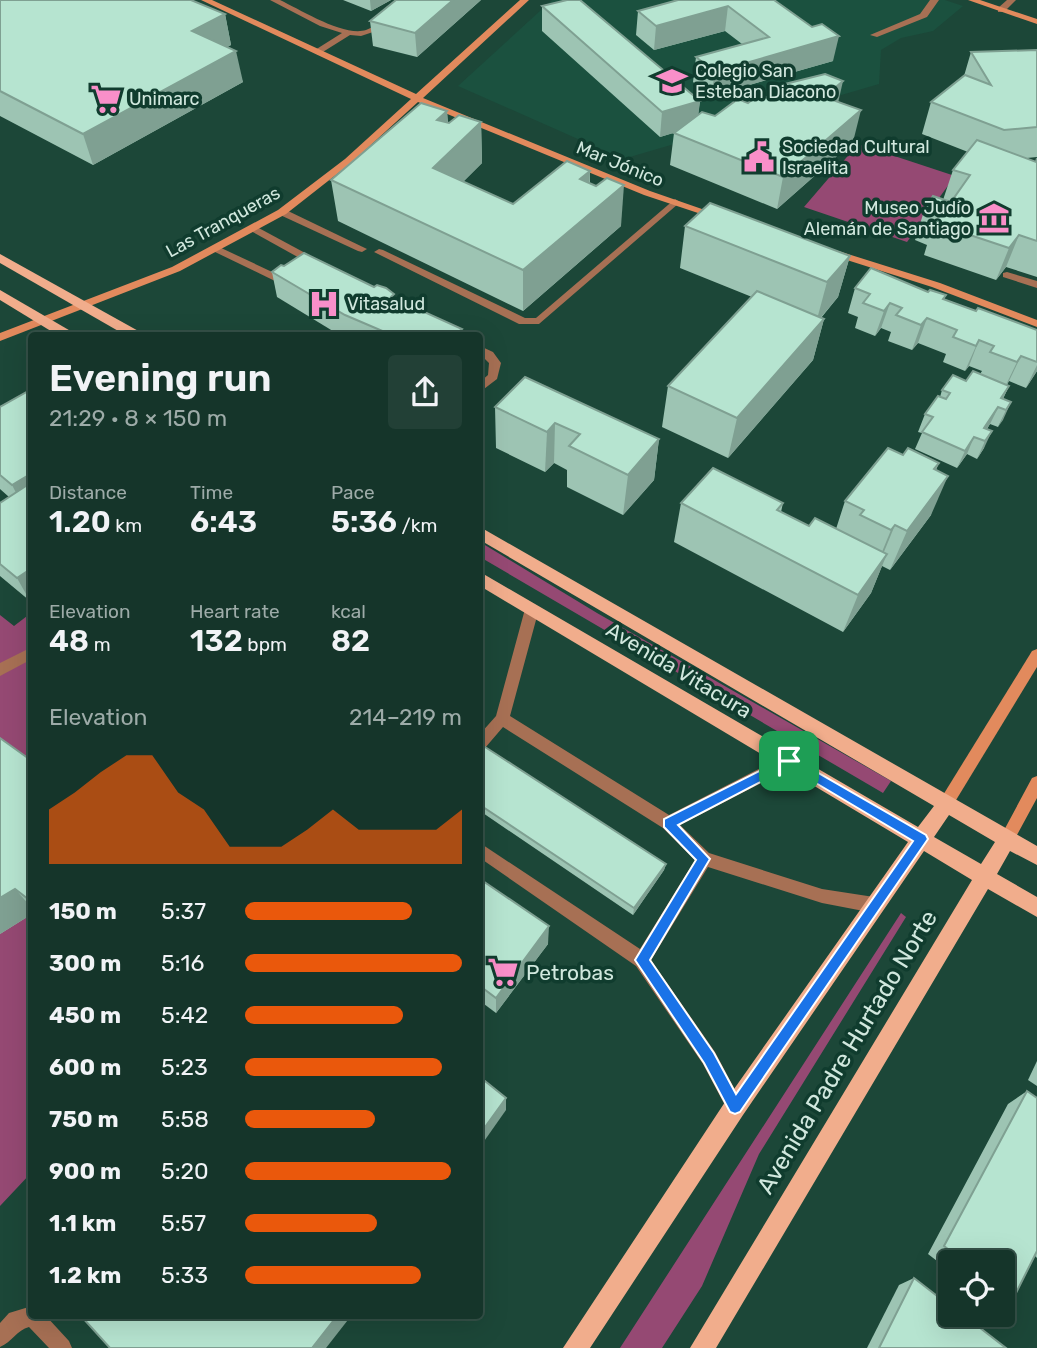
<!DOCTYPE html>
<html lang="en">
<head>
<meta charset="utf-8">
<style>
	:root { --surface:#15352a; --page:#224036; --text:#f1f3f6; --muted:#9daba8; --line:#345047; --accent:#ea580c }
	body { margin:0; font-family:Rubik,sans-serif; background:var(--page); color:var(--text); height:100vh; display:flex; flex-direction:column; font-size:26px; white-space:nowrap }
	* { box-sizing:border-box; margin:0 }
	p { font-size:23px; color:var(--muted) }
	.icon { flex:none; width:38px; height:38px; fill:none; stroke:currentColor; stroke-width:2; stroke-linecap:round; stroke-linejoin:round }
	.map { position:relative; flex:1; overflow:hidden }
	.side { position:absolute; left:28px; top:332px; width:455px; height:987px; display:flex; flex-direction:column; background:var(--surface); border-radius:7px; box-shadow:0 7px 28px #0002,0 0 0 2px var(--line) }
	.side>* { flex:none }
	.controls { position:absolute; left:938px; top:1250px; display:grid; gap:14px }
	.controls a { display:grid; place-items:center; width:77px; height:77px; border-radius:7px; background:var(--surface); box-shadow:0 7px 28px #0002,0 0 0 2px var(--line); font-size:35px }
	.pin { position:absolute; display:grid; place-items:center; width:60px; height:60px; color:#fff; margin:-30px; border-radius:14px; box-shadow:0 4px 10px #0006 }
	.round { display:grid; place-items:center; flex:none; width:74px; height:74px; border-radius:7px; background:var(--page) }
	.summary { display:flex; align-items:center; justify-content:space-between; height:119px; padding:0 21px }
	h1 { font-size:38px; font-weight:600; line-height:52px }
	.stats { display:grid; grid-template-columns:repeat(3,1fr); gap:10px; height:119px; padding:7px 21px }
	.stats div { display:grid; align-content:center }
	.stats b { font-size:30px; font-weight:600 }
	.stats small { font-size:19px; font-weight:400 }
	.stats p { font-size:19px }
	.chart { height:196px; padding:14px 21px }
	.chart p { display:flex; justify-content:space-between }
	.chart svg { width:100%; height:126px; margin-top:7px; fill:var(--accent); opacity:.7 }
	ul { padding:0 21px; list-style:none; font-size:23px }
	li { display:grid; grid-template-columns:112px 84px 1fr; align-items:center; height:52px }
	li i { height:18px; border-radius:9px; background:var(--accent) }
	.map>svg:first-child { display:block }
</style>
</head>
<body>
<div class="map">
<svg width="1037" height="1348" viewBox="0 0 1037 1348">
	<rect width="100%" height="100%" fill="#1c4738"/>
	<!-- built -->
	<polygon fill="#1b513f" points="552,0 945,0 963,6 933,31 901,38 881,50 879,84 623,159 458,86"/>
	<!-- green -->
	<g fill="#954973">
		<polygon points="858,144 955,176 907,242 804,207"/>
		<polygon points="480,542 597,613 891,781 883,793 480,557"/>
		<polygon points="31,613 31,1173 0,1206 0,615 14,626"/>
		<polygon points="901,913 906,917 759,1154 702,1286 662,1348 620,1348"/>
	</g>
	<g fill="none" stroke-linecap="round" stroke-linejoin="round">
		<!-- lane -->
		<g fill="#a77054" fill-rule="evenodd">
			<path d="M270,0h10c21,10 64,37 86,30 16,-6 27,-20 39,-30h9l-35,30 -18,6 -11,-1 -32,20 -4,-3 1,-2 27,-17 -22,-7z"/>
			<polygon points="675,199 680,202 678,204 539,324 519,324 374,252 379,249 383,250 525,318 536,318"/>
			<polygon points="278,210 286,210 367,249 362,252 358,251 278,214"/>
			<polygon points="255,226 320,261 321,263 316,266 312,265 251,231 251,227"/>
			<polygon points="217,246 285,278 286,280 285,282 277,282 213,251 213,247"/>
			<polygon points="1007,272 1037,281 1037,288 1003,277 1003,273"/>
			<polygon points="480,346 493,352 501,363 497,379 480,392 480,382 488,375 489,363 480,354"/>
			<polygon points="532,604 539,609 510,716 669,815 784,756 789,755 794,756 796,761 794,766 680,825 709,853 822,889 874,897 880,900 882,905 880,910 874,913 822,903 708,867 651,960 715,1052 741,1101 744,1107 741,1113 735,1116 729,1113 703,1064 636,966 480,858 480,843 640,949 695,860 663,828 503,727 485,748 480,750 480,734 496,716 525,609"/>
			<polygon points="32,647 32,659 0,676 0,663"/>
			<path d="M32,1306v10h14l23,25 3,7h-23l-20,-21c-12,3 -17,15 -29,20v-24l9,-10z"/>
		</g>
		<!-- street -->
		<g fill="#a77054" fill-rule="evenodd">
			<polygon points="930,0 939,0 927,17 877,37 870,35 920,14"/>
			<polygon points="1007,0 1016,0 1004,12 998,12 998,8"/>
		</g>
		<!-- secondary -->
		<g fill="#e28a5d" fill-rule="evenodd">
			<polygon points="201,0 212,0 416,94 520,0 529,0 423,98 650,191 725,217 716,219 644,195 418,102 351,163 286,214 180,271 0,341 0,333 172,267 278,210 345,159 411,99"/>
			<polygon points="968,0 980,0 1037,19 1037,24"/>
			<polygon points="832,249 940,283 1037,320 1037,327 932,287 828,254 828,250"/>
			<polygon points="1037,649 1037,667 950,810 945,812 940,810 937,805 940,800 1032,651"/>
			<polygon points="1037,776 1037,798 1012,844 1007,846 1002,844 999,839 1002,834 1032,778"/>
		</g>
		<!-- primary -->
		<g fill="#f1ad8c" fill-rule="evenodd">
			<polygon points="0,254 142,333 144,336 127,336 0,263"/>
			<polygon points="0,290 74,333 76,336 59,336 0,300"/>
			<path d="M480,527l557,319v19l-27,-14 -13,23 40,23v20l-49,-28 -272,459h-26l282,-468 -48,-29 -181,264 -153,233h-27l164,-249 181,-257 -428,-256v-14l438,255 16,-21 -454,-266zM949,815l46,27 -14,22 -47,-27z"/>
		</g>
	</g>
	<!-- wall -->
	<g fill="#9dc4b3">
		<polygon points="0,0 225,14 231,45 227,47 243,82 93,165 0,116"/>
		<polygon points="343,0 391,0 371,11"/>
		<polygon points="481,0 417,57 373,46 370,21"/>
		<polygon points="778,3 833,61 711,96 693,82 696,57 742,44 725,31 654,50 636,35 638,11"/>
		<polygon points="542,6 700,101 698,115 715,116 748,103 768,98 838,102 853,142 777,209 670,165 674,133 676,132 660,137 542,31"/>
		<polygon points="1037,50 1037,157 1027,158 1036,162 1037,158 1037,277 1006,267 996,280 924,255 927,245 915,240 925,208 943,200 953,170 968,152 922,134 931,102 964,76 971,52"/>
		<polygon points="447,111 448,123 481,122 482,163 463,182 513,204 590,171 590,183 596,186 621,226 523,311 338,221 331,180"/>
		<polygon points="685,226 850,256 838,297 821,318 824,319 813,360 728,458 662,427 668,386 752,297 680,268"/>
		<polygon points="284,266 395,298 462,336 341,336 277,297 272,272"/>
		<polygon points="855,288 928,292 946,295 944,299 976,311 1037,330 1037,371 1026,388 1009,381 1007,385 1009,386 1003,399 1011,402 998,427 990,424 987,429 984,448 977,459 967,454 957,468 915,449 922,433 918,432 925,414 940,397 942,390 980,374 982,371 969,366 965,371 943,362 946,354 918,343 912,350 888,341 891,332 881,328 875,336 855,328 858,317 848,313"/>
		<polygon points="32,389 32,601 30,601 0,576 0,503 9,497 0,489 0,407"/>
		<polygon points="495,407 659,439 654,480 623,515 567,487 567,470 554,463 545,472 496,448"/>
		<polygon points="903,455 939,463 936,470 931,515 890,570 882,566 871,593 843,632 674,542 681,503 783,503 781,512 809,526 836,529 845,501"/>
		<polygon points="480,748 666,864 664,870 633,915 480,811"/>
		<polygon points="32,761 32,914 0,934"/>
		<polygon points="480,879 548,944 496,1013 480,1001"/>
		<polygon points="1037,1061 1037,1086 1028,1080"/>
		<polygon points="1027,1091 1037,1098 1037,1258 1035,1256 1013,1299 1003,1302 1003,1262 950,1262 950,1271 928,1254 1008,1104"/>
		<polygon points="914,1278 1006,1348 867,1348 899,1285"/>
	</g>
	<!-- shaded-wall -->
	<g fill="#7fa092">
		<polygon points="370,0 391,0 371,11"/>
		<polygon points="453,0 481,0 417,57 415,33"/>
		<polygon points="728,6 725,31 654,50 656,26"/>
		<polygon points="225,14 231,45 199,62 192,31"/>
		<polygon points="839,36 833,61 711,96 715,72"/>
		<polygon points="236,51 243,82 93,165 83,134"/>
		<polygon points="843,81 836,112 824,97"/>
		<polygon points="700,101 697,126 660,137 662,112"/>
		<polygon points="861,110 853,142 777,209 783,177"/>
		<polygon points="447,111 449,152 437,120"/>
		<polygon points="481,122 482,163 435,209 433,168"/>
		<polygon points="590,171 588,212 580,179"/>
		<polygon points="624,185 621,226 523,311 523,270"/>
		<polygon points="1019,235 1006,267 996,280 1009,248"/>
		<polygon points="850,256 838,297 816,323 827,282"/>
		<polygon points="890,303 881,328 875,336 884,311"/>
		<polygon points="927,318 918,343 912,350 921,325"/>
		<polygon points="824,319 813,360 728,458 737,418"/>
		<polygon points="462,329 462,336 454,336"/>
		<polygon points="979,340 969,366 965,371 976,346"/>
		<polygon points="1021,356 1009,381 1005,387 1017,362"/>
		<polygon points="1037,365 1037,371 1026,388"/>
		<polygon points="1009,386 990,424 980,439 984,428"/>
		<polygon points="1011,402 1003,420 998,427 1006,410"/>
		<polygon points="555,423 554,463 545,472 547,432"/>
		<polygon points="992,431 984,448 977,459 985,441"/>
		<polygon points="974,437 967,454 957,468 965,451"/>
		<polygon points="659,439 654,480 623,515 628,475"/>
		<polygon points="32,473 32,506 25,510 12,485"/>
		<polygon points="948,476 931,515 890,570 907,531"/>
		<polygon points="895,525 879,564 875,569 891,530"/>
		<polygon points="887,554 871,593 843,632 858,595"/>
		<polygon points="32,568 32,601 30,601 17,578"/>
		<polygon points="666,864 664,870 633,915 634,908"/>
		<polygon points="15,889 32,908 32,914 0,934 0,898"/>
		<polygon points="549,926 548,944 496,1013 496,998"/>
		<polygon points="506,1098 506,1110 480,1147 480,1134"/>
		<polygon points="337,1316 351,1316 326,1348 312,1348"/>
	</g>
	<!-- building -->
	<g fill="#b6e4d0" stroke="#7fa092" stroke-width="2">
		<polygon points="0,0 191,0 225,14 192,31 236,51 83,134 0,91"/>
		<polygon points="396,0 453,0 415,33 370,21"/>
		<polygon points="567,0 580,0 700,101 662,112 542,6"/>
		<polygon points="678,0 774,0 812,27 822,24 839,36 715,72 696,57 769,37 728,6 656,26 638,11"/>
		<polygon points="1037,50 1037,127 1004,130 931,102 965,75 991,85 971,52"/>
		<polygon points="825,74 843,81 824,97 861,110 783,177 674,133 702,112 715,116 738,99 748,103 759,94 768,98 785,84"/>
		<polygon points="421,103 447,111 437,120 449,123 459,115 481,122 433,168 513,204 567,161 590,171 580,179 596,186 607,178 624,185 523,270 331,180"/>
		<polygon points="977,140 1036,162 1037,158 1037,241 1019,235 1009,248 934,223 941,214 925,208 933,196 951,202 970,175 953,170"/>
		<polygon points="710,203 850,256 827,282 685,226"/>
		<polygon points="304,253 374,287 377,285 386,288 394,294 391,297 462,329 454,336 394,336 345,315 272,272 281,265 284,266"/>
		<polygon points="871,268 928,292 930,290 946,295 943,299 976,311 978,308 1037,330 1037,362 1021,356 1017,362 990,352 994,346 979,340 976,346 953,337 957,330 927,318 921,325 896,315 902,308 890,303 884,311 863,303 870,294 855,288"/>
		<polygon points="757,291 824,319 737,418 668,386"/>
		<polygon points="973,371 1009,386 1001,398 1011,402 1006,410 998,407 984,428 992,431 985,441 974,437 965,451 922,432 933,417 925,414 938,396 946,399 950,393 942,390 953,375 966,381"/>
		<polygon points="525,377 659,439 628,475 569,446 580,434 555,423 547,432 495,407"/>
		<polygon points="32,389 32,473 12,485 0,475 0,407"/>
		<polygon points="888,448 903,455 908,448 939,463 934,469 948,476 907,531 895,525 891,530 860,515 864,510 845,501"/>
		<polygon points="713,468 783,503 777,510 809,526 815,518 887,554 858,595 681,503"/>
		<polygon points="32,482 32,568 17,578 0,564 0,503"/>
		<polygon points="0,738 32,761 32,902 15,889 0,898"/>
		<polygon points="482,745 666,864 634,908 480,805 480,748"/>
		<polygon points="480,879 549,926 496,998 480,986"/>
		<polygon points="480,1077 506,1098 480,1134"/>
		<polygon points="1027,1091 1037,1098 1037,1251 1013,1299 1003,1291 1003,1262 965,1262 944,1246"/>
		<polygon points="914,1278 950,1306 950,1314 962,1314 1006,1348 879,1348"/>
		<polygon points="81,1316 337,1316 312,1348 110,1348"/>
	</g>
	<!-- route -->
	<path fill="#1a73e8" stroke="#fff" stroke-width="2" fill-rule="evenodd" d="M789,756l137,79 2,4 -188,273 -5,2 -5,-2 -26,-49 -69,-103 61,-100 -32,-33v-8zM789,767l124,74 -177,253 -22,-41 -64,-93 60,-101 -32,-34z"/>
	<!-- icons -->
	<defs>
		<g id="school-bare" transform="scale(2.415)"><path d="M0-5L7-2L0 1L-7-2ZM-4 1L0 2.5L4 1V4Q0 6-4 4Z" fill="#f98fc9" stroke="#103c2e" stroke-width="2.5" paint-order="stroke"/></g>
		<g id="supermarket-bare" transform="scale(2.415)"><path d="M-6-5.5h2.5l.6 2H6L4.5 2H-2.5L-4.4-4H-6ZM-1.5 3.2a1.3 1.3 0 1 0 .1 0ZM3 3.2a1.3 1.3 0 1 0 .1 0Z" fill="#f98fc9" stroke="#103c2e" stroke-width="2.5" paint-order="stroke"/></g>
		<g id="civic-bare" transform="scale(2.415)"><path d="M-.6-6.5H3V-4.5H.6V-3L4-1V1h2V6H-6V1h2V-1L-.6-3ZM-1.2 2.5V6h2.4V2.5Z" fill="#f98fc9" stroke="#103c2e" stroke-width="2.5" paint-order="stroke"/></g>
		<g id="museum-bare" transform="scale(2.415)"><path d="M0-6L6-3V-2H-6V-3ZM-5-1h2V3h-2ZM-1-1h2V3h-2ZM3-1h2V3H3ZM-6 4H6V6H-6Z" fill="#f98fc9" stroke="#103c2e" stroke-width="2.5" paint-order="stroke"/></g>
		<g id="hospital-bare" transform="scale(2.415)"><path d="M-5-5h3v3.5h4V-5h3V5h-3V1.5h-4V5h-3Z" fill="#f98fc9" stroke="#103c2e" stroke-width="2.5" paint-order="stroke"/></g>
	</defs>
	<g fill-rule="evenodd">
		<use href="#school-bare" x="672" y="81"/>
		<use href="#supermarket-bare" x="106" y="99"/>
		<use href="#civic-bare" x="759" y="157"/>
		<use href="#museum-bare" x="994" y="218"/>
		<use href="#hospital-bare" x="324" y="304"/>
		<use href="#supermarket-bare" x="503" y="972"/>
	</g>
	<g text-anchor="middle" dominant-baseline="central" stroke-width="7" stroke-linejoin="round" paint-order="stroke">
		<!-- far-poi labels -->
		<g font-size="18" fill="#d1e8de" stroke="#103c2e" text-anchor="start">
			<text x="695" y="71">Colegio San<tspan x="695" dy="21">Esteban Diacono</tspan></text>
			<text x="129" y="99">Unimarc</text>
			<text x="782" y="147">Sociedad Cultural<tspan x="782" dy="21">Israelita</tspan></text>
			<text x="971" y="208" text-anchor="end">Museo Judío<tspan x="971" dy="21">Alemán de Santiago</tspan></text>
			<text x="347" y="304">Vitasalud</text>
		</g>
		<!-- far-street labels -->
		<g font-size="18" fill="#d1e8de" stroke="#103c2e">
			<text transform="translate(620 164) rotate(22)">Mar Jónico</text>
			<text transform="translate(223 222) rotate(-29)">Las Tranqueras</text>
		</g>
		<!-- street labels -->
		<g font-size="21" fill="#d1e8de" stroke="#103c2e">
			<text transform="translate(679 670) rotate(31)">Avenida Vitacura</text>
		</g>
		<!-- poi labels -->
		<g font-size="21" fill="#d1e8de" stroke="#103c2e" text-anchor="start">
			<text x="526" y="972">Petrobas</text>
		</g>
		<!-- near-street labels -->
		<g font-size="24" fill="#d1e8de" stroke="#103c2e">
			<text transform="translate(847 1052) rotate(-59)">Avenida Padre Hurtado Norte</text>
		</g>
	</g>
</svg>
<div class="controls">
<a><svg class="icon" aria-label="locate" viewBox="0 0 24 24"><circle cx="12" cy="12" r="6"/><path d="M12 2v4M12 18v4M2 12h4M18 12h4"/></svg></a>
</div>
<div class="pin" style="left:789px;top:761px;background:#1e9e55"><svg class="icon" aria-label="arrive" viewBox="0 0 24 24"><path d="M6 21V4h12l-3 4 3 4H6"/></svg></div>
<section class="side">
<div class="summary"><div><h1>Evening run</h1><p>21:29 · 8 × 150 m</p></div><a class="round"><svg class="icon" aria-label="share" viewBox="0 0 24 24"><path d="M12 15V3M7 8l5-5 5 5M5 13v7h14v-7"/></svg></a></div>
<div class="stats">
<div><p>Distance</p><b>1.20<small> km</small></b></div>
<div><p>Time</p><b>6:43</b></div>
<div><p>Pace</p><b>5:36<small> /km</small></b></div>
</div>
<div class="stats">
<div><p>Elevation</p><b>48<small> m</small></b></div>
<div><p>Heart rate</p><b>132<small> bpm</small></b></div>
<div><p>kcal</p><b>82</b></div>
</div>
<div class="chart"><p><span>Elevation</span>214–219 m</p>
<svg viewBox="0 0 160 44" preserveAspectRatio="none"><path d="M0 44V25L10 19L20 12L30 6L40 6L50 19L60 25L70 38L80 38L90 38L100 32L110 25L120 32L130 32L140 32L150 32L160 25V44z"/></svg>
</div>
<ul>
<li><b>150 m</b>5:37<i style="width:77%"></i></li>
<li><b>300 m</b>5:16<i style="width:100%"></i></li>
<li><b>450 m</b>5:42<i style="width:73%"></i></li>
<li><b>600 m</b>5:23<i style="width:91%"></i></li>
<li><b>750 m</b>5:58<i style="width:60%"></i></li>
<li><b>900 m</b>5:20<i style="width:95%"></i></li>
<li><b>1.1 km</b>5:57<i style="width:61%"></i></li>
<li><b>1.2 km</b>5:33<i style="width:81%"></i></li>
</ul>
</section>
</div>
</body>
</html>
